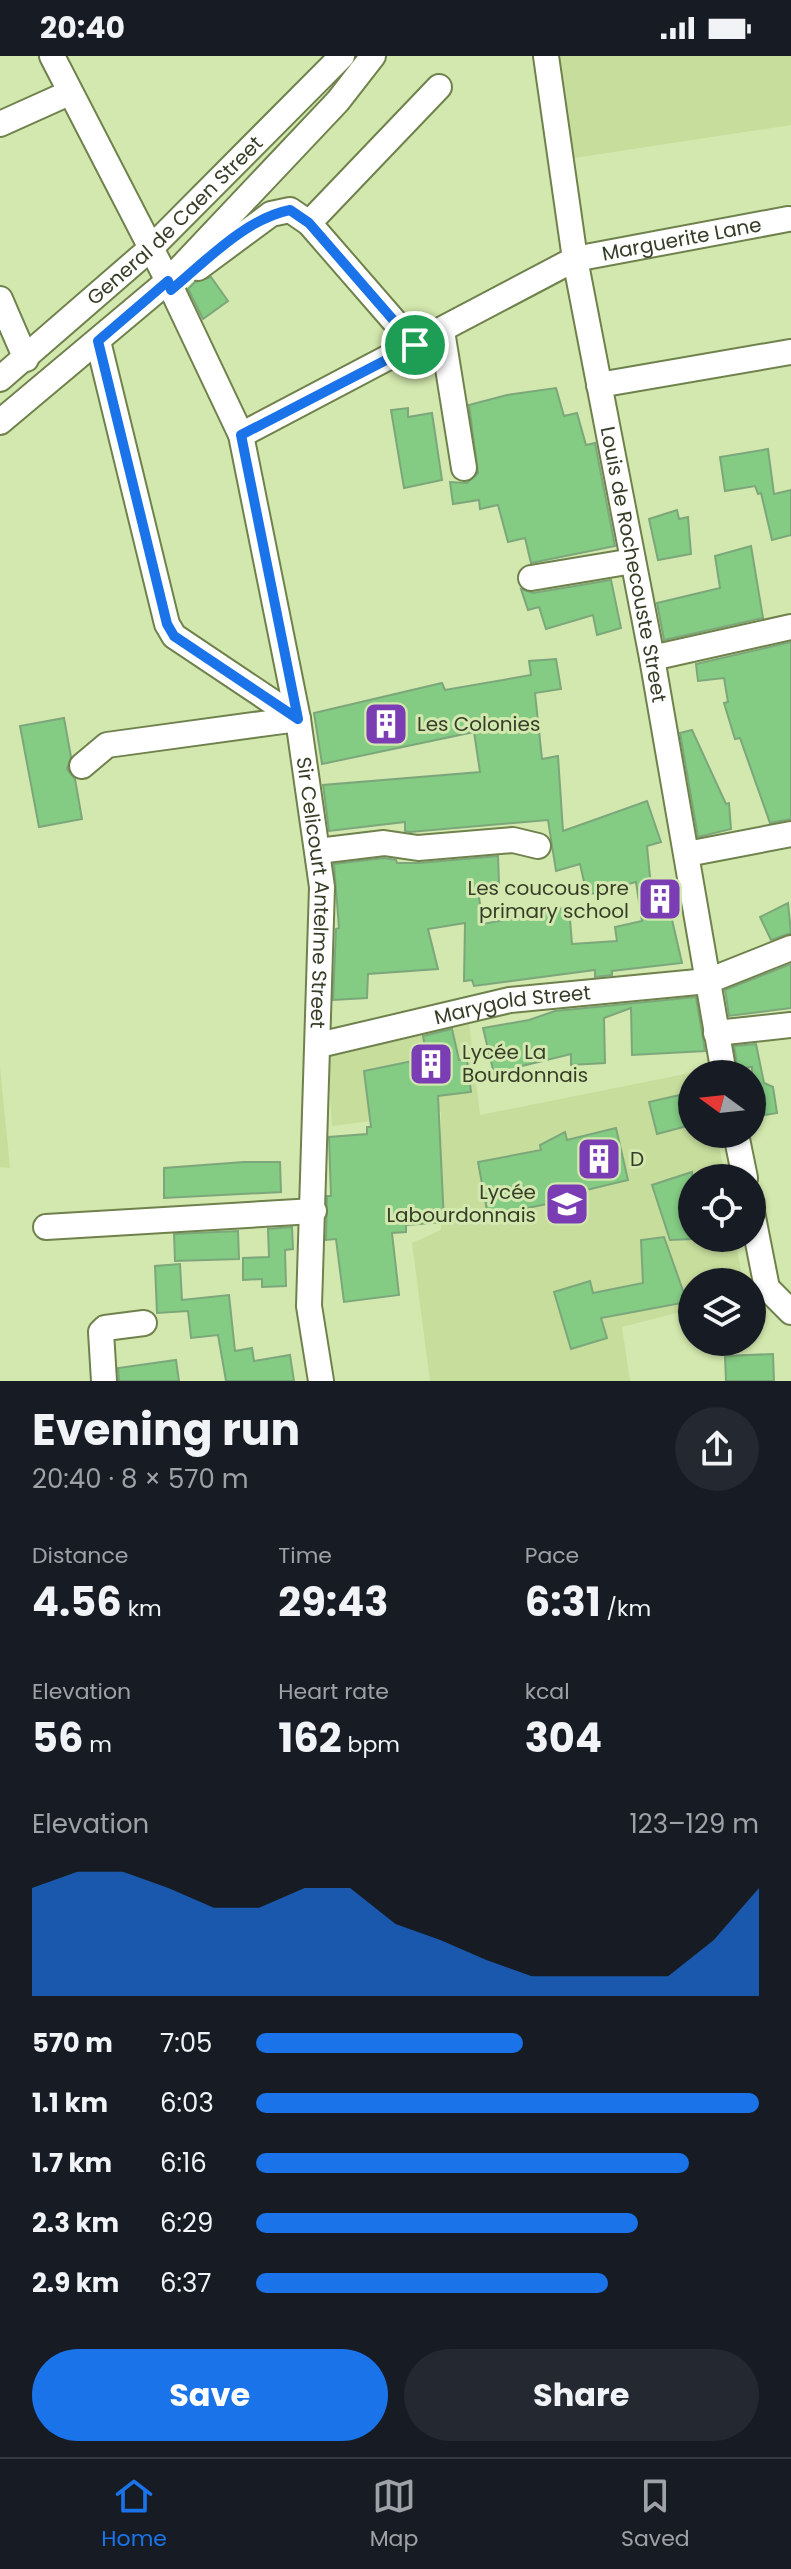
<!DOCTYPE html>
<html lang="en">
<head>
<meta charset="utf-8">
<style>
	:root { --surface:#171b24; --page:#242831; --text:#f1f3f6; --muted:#9ea1a6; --line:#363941; --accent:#1a73e8 }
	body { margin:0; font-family:Poppins,sans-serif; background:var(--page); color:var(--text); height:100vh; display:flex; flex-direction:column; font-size:30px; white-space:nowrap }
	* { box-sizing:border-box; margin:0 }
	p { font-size:26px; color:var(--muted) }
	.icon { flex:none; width:44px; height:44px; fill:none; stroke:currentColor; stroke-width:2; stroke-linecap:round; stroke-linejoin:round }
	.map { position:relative; height:1325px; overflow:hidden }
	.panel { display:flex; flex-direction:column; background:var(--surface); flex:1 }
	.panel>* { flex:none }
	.needle { width:52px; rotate:285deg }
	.controls { position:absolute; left:678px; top:1004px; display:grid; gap:16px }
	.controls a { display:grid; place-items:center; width:88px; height:88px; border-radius:50%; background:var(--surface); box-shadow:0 2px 6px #0004; font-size:40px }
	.pin { position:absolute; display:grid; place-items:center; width:68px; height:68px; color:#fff; margin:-34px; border:4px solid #fff; border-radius:50%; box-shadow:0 2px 8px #0007 }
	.round { display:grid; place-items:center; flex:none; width:84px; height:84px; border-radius:42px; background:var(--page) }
	.headline { display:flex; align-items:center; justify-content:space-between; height:136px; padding:0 32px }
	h1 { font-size:44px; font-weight:700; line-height:60px }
	.stats { display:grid; grid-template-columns:repeat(3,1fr); gap:12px; height:136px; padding:8px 32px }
	.stats div { display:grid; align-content:center }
	.stats b { font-size:40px; font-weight:700 }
	.stats small { font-size:22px; font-weight:400 }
	.stats p { font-size:22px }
	.chart { height:224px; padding:16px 32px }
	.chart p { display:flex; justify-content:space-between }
	.chart svg { width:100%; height:144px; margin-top:8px; fill:var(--accent); opacity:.7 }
	.primary-button { display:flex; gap:16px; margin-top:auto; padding:16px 32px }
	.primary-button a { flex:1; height:92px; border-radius:48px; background:var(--accent); color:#fff; font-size:32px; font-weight:700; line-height:92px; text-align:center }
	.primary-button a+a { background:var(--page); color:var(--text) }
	ul { padding:0 32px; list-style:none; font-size:26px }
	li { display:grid; grid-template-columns:128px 96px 1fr; align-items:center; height:60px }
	li i { height:20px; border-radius:10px; background:var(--accent) }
	.status { display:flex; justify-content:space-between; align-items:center; height:56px; padding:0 40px; background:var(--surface); direction:ltr }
	.status svg { height:22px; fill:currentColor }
	.dock { display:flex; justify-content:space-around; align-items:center; height:112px; border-top:2px solid var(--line); background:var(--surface); font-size:22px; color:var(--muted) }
	.dock a { display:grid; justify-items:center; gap:4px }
	.dock .selected { color:var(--accent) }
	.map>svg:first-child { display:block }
</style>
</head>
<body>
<div class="status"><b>20:40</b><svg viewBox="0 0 49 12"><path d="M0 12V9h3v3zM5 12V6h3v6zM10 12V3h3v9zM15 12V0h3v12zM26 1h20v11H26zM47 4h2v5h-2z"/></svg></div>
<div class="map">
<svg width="791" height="1325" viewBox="0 0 791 1325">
	<rect width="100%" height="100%" fill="#d3e8ae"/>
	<!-- built -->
	<g fill="#c6dd9c">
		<polygon points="547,0 791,0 791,69 561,104"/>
		<polygon points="468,958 480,1059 705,1014 706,1018 692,1018 692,1078 717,1078 725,1122 692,1122 692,1182 735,1182 743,1226 692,1226 692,1253 622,1271 630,1325 430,1325 412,1187 441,1174 441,1056 332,1070 327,991"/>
		<polygon points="0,1011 10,1112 0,1111"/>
	</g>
	<!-- building -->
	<g fill="#84cb83" stroke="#7ca77b" stroke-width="2">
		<polygon points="211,221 228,245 203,263 188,233 195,226"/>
		<polygon points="556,332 564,360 577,357 586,389 595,387 615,490 531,507 525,482 508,486 498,449 480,453 479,444 453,448 450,426 467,427 478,417 469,349 507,339"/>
		<polygon points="408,352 408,361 432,357 442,424 404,432 391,354"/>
		<polygon points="768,393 774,438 791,434 791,479 772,484 761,437 758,438 755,430 725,435 720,401"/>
		<polygon points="677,454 679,463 688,461 691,498 658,504 649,463"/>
		<polygon points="751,490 763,562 664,584 657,547 720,532 715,500"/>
		<polygon points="611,524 621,572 597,579 593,559 546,573 539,551 528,554 521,533 533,537"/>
		<polygon points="791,586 791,763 770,767 740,682 735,683 724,647 728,646 724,622 698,625 696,608"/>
		<polygon points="556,603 561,633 535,637 542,703 558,700 563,775 647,745 661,786 647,790 651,831 676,827 680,853 670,855 682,907 612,915 612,919 595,921 595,914 474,930 472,924 464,925 465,867 428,873 438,913 368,918 367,942 333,944 336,873 339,872 334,808 384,802 396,804 397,807 419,807 498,800 499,827 477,828 483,868 569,851 572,888 617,885 615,871 642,865 636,826 587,839 580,808 556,815 548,764 410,776 405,775 405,766 329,775 323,729 480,716 474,676 322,708 314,657 442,627 445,634 531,619 529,605"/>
		<polygon points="64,662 71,701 67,713 75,723 82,763 39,771 20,670"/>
		<polygon points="692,674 726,748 729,747 731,773 698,781 680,677"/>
		<polygon points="788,847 791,877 771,884 760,861"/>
		<polygon points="791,908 791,952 729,960 725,934"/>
		<polygon points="696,941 705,995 632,999 631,952 604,962 605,1007 571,1009 571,998 522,1010 495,1022 483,972 529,964 555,955"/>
		<polygon points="452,973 459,1004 467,1004 471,1036 438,1040 444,1166 406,1169 406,1176 392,1177 399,1239 344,1246 336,1183 326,1184 327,1140 331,1140 329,1081 367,1078 367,1071 371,1071 364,1015 427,1002 423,980"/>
		<polygon points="756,988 764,1027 773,1031 777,1057 752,1061 752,1011 738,1013 734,990"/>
		<polygon points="684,1038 691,1069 657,1078 649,1046"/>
		<polygon points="616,1072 628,1124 578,1136 581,1150 554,1156 552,1147 488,1160 478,1106 541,1094 540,1089 565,1076 567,1084"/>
		<polygon points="244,1106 280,1106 281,1136 164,1142 164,1112"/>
		<polygon points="692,1116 692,1183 670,1184 652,1129"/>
		<polygon points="292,1171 293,1193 285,1194 286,1230 262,1231 262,1223 243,1224 243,1202 269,1201 268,1173"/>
		<polygon points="238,1175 239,1203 175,1205 174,1178"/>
		<polygon points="664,1181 687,1246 601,1262 607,1282 571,1293 554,1236 590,1225 593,1237 643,1227 641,1184"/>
		<polygon points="180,1208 182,1244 229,1239 235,1295 252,1292 254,1305 290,1299 294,1325 226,1325 218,1279 191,1282 188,1255 157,1257 155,1210"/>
		<polygon points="773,1298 774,1325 726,1325 725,1300"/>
		<polygon points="176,1304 179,1325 119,1325 118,1312"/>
	</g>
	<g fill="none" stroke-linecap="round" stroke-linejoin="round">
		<!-- minor casing -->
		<g stroke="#6f814c" stroke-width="28">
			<g id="minor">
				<path id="s1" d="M52,0l116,225 73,154 57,284 24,168 -13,419 12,75"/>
				<path id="s2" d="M546,0l29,203 77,399 72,416"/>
				<polyline points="0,68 69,37"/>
				<polyline points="309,167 439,31"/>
				<polyline points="198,212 271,158 290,154 309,167 415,289"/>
				<polyline points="0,243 26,303"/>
				<polyline points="442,275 464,412"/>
				<polyline points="98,285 167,568 174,580 298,663"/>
				<path id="s3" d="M0,323l151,-131 191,-192"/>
				<polyline points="599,329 790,296"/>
				<polyline points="0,366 168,225 338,45 373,0"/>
				<path id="s4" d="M241,379l334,-176 213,-40"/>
				<polyline points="531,522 633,505"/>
				<polyline points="652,602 791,571"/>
				<polyline points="82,710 107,689 298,663"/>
				<polyline points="318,795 384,787 418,792 513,784 538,790"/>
				<polyline points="687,798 791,778"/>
				<polyline points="716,977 791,969"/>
				<path id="s5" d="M319,989l191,-45 198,-19 83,-33"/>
				<polyline points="736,1078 745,1122"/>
				<polyline points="752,1156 767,1232 791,1256"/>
				<polyline points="46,1171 314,1155"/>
				<polyline points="104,1325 101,1276 105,1272 144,1267"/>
			</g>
		</g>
		<!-- minor -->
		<use href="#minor" stroke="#fff" stroke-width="24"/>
	</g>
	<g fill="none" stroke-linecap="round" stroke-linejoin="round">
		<!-- route casing -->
		<g stroke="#fff" stroke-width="16">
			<path id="route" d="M290,154l19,13 106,122 -174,90 57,284 -124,-83 -7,-12 -69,-283 70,-60 3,9c35,-29 74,-71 119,-80z"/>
		</g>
		<!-- route -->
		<use href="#route" stroke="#1a73e8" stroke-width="10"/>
	</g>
	<!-- icons -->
	<defs>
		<g id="building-square" transform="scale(2.3)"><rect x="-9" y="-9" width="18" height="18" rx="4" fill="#7a3db3" stroke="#d3e8ae"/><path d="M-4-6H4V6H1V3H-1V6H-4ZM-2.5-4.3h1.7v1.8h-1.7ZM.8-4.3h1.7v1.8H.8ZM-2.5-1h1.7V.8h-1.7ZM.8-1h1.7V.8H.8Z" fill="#fff"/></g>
		<g id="school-square" transform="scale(2.3)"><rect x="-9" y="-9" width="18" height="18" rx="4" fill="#7a3db3" stroke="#d3e8ae"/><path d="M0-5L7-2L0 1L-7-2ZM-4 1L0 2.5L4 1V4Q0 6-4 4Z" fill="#fff"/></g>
	</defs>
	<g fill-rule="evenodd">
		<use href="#building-square" x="386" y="668"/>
		<use href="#building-square" x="660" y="843"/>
		<use href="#building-square" x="431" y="1008"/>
		<use href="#building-square" x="599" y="1103"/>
		<use href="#school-square" x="567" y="1148"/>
	</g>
	<g text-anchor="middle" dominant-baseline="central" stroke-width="6" stroke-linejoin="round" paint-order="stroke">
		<!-- street labels -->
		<g font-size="20" fill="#363e27" stroke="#d3e8ae">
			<text stroke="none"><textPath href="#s3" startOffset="236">General de Caen Street</textPath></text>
			<text stroke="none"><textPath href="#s4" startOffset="486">Marguerite Lane</textPath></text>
			<text stroke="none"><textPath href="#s2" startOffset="516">Louis de Rochecouste Street</textPath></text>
			<text stroke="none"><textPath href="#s1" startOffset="888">Sir Celicourt Antelme Street</textPath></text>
			<text stroke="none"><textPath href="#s5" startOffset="198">Marygold Street</textPath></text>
		</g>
		<!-- poi labels -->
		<g font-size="20" fill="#363e27" stroke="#d3e8ae" text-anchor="start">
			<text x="417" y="668">Les Colonies</text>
			<text x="629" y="832" text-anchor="end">Les coucous pre<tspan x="629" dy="23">primary school</tspan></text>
			<text x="462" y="996">Lycée La<tspan x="462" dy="23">Bourdonnais</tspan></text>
			<text x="630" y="1103">D</text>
			<text x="536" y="1136" text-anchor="end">Lycée<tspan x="536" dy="23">Labourdonnais</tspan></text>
		</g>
	</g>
</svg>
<div class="controls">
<a><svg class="needle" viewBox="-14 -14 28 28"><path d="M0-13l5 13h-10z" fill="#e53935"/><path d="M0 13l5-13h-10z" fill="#9ea1a6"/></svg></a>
<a><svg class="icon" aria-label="locate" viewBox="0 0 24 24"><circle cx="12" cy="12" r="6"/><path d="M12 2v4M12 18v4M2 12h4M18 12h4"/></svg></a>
<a><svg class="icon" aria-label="layers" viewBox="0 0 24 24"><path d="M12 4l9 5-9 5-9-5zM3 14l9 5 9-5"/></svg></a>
</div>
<div class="pin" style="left:415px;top:289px;background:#1e9e55"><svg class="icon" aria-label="arrive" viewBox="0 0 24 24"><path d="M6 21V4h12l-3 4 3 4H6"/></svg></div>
</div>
<section class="panel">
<div class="headline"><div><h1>Evening run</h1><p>20:40 · 8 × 570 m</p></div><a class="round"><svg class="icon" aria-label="share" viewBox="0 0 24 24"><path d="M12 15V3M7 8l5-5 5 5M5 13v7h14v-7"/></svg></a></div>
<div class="stats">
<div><p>Distance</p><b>4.56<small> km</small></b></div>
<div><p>Time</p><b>29:43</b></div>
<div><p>Pace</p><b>6:31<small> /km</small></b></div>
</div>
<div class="stats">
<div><p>Elevation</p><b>56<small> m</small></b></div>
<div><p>Heart rate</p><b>162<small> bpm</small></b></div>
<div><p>kcal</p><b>304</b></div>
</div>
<div class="chart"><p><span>Elevation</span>123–129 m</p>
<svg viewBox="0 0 160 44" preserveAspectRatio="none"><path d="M0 44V11L10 6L20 6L30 11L40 17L50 17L60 11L70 11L80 22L90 27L100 33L110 38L120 38L130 38L140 38L150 27L160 11V44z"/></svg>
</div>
<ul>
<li><b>570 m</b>7:05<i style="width:53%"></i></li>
<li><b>1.1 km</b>6:03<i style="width:100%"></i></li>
<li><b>1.7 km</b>6:16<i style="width:86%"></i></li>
<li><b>2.3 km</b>6:29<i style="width:76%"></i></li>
<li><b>2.9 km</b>6:37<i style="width:70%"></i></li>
</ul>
<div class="primary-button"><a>Save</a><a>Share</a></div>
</section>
<nav class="dock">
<a class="selected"><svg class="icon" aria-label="home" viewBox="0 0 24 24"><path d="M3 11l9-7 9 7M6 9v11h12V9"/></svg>Home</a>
<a><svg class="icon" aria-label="map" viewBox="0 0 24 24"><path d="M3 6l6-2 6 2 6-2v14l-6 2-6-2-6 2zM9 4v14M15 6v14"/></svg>Map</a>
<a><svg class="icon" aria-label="saved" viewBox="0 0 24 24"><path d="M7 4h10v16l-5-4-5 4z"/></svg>Saved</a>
</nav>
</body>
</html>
